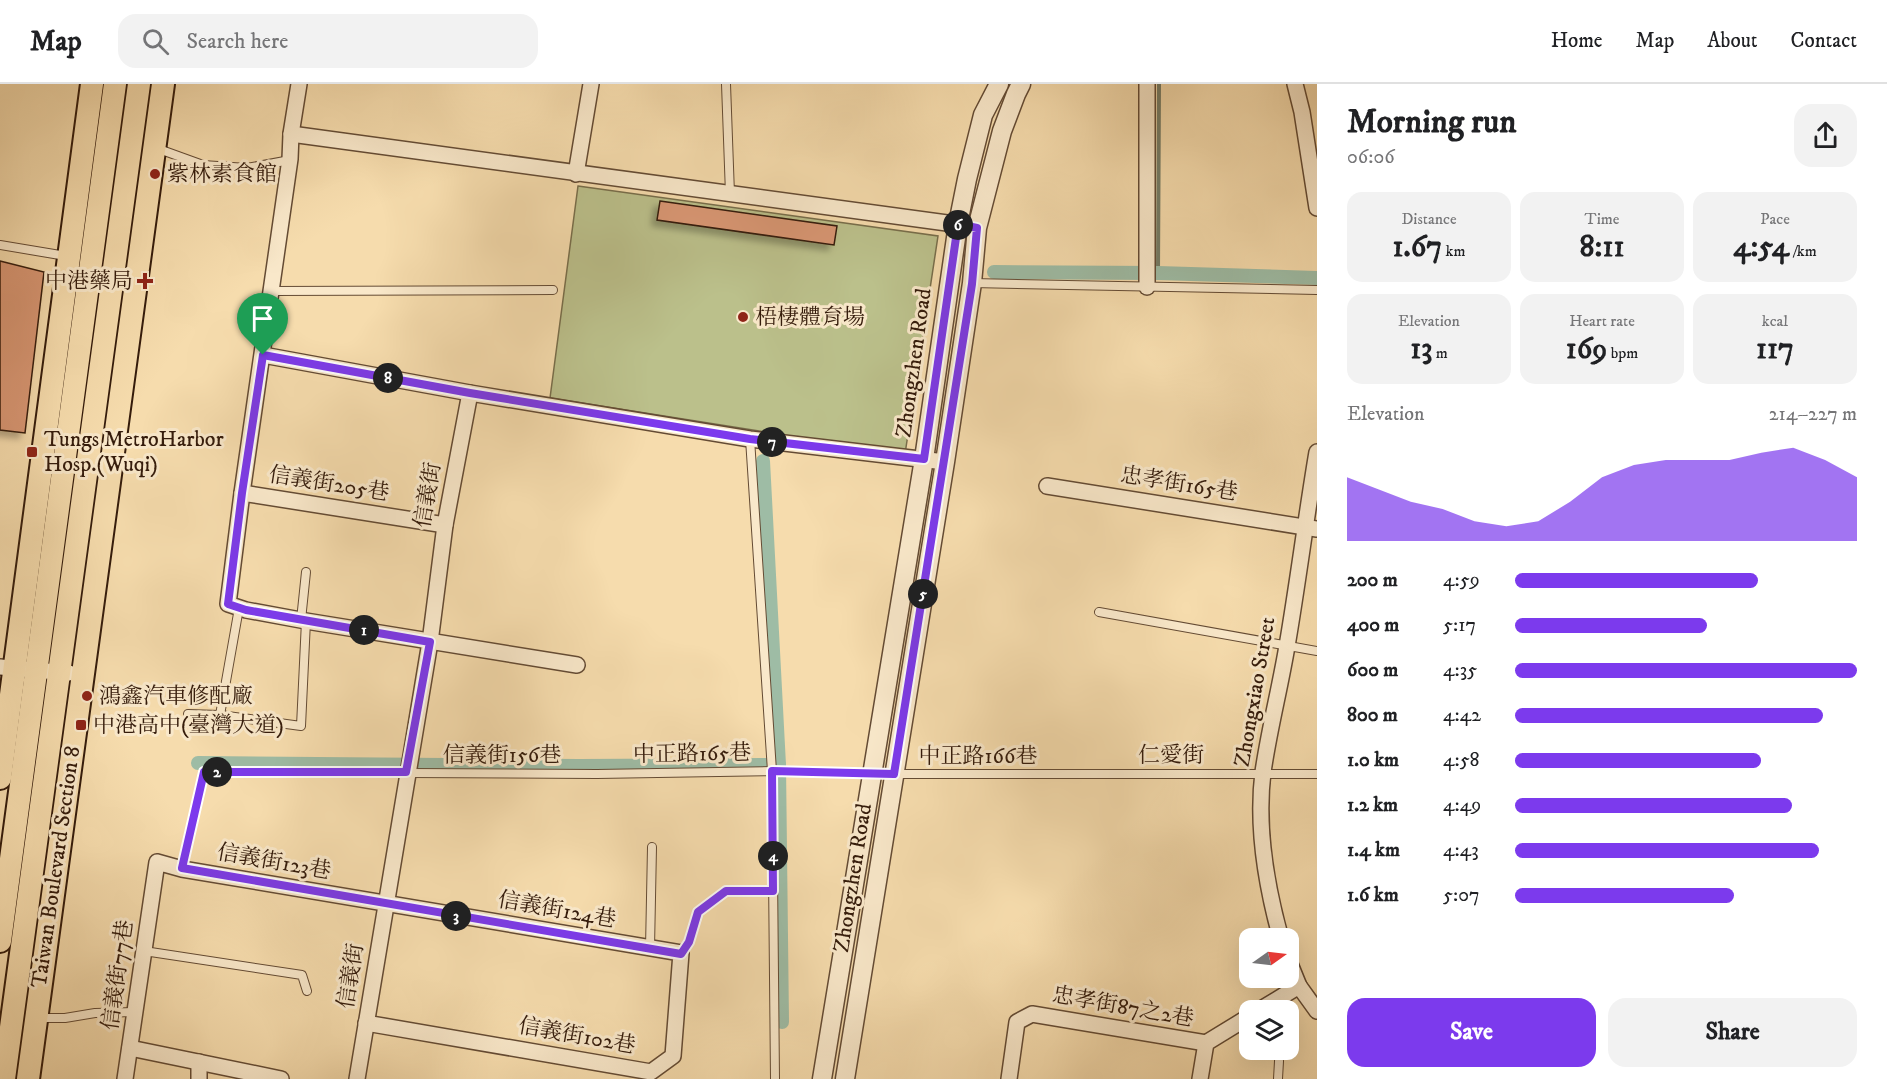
<!DOCTYPE html>
<html lang="en">
<head>
<meta charset="utf-8">
<style>
	:root { --surface:#fff; --page:#f2f2f2; --text:#202124; --muted:#757577; --line:#e0e0e0; --accent:#7c3aed }
	body { margin:0; font-family:"IM FELL DW Pica","Noto Serif TC",serif; background:var(--page); color:var(--text); height:100vh; display:flex; flex-direction:column; font-size:22px; white-space:nowrap }
	* { box-sizing:border-box; margin:0 }
	p { font-size:20px; color:var(--muted) }
	.icon { flex:none; width:33px; height:33px; fill:none; stroke:currentColor; stroke-width:2; stroke-linecap:round; stroke-linejoin:round }
	.map { position:relative; flex:1; overflow:hidden }
	.side { display:flex; flex-direction:column; background:var(--surface); width:570px }
	.side>* { flex:none }
	.needle { width:39px; rotate:76deg }
	.fabs { position:absolute; left:1239px; top:844px; display:grid; gap:12px }
	.fabs a { display:grid; place-items:center; width:60px; height:60px; border-radius:12px; background:var(--surface); box-shadow:0 6px 24px #0002; font-size:30px }
	.pin { position:absolute; display:grid; place-items:center; width:51px; height:51px; color:#fff; margin:-62px -26px; border-radius:50% 50% 50% 0; rotate:-45deg; box-shadow:0 0 6px #0007 }
	.pin .icon { rotate:45deg }
	.km { position:absolute; width:30px; height:30px; margin:-15px; border-radius:50%; background:#222; color:#fff; font-size:16px; line-height:30px; text-align:center }
	.round { display:grid; place-items:center; flex:none; width:63px; height:63px; border-radius:18px; background:var(--page) }
	.summary { display:flex; align-items:center; justify-content:space-between; height:102px; padding:0 30px }
	h1 { font-size:33px; font-weight:800; line-height:45px }
	.metrics { display:grid; grid-template-columns:repeat(3,1fr); gap:9px; height:102px; padding:6px 30px }
	.metrics div { display:grid; align-content:center; border-radius:15px; background:var(--page); text-align:center }
	.metrics b { font-size:30px; font-weight:800 }
	.metrics small { font-size:16px; font-weight:400 }
	.metrics p { font-size:16px }
	.chart { height:168px; padding:12px 30px }
	.chart p { display:flex; justify-content:space-between }
	.chart svg { width:100%; height:108px; margin-top:6px; fill:var(--accent); opacity:.7 }
	.cta { display:flex; gap:12px; margin-top:auto; padding:12px 30px }
	.cta a { flex:1; height:69px; border-radius:18px; background:var(--accent); color:#fff; font-size:24px; font-weight:800; line-height:69px; text-align:center }
	.cta a+a { background:var(--page); color:var(--text) }
	ul { padding:0 30px; list-style:none; font-size:20px }
	li { display:grid; grid-template-columns:96px 72px 1fr; align-items:center; height:45px }
	li i { height:15px; border-radius:8px; background:var(--accent) }
	header { display:flex; align-items:center; gap:36px; box-sizing:border-box; height:84px; padding:0 30px; background:var(--surface); border-bottom:2px solid var(--line) }
	header strong { font-size:28px }
	nav { display:flex; gap:33px; margin-inline-start:auto; font-size:21px }
	.search { width:420px; height:54px; background:var(--page); display:flex; align-items:center; gap:15px; box-sizing:border-box; padding:0 21px; border-radius:18px; color:var(--muted); font-size:22px }
	main { display:flex; flex:1; min-height:0 }
	.map>svg:first-child { display:block }
</style>
</head>
<body>
<header>
<strong>Map</strong>
<div class="search"><svg class="icon" aria-label="search" viewBox="0 0 24 24"><circle cx="10" cy="10" r="6"/><path d="M15 15l6 6"/></svg>Search here</div>
<nav><a>Home</a><a>Map</a><a>About</a><a>Contact</a></nav>
</header>
<main>
<div class="map">
<svg width="1317" height="995" viewBox="0 0 1317 995">
	<defs>
		<filter id="shadow"><feDropShadow dx="-5.5" dy="5.5" stdDeviation="3" flood-color="#0004"/></filter>
	</defs>
	<rect width="100%" height="100%" fill="#f6dcad"/>
	<filter id="stains"><feTurbulence type="fractalNoise" baseFrequency=".00333" numOctaves="4"/><feColorMatrix values="0 0 0 0 .2 0 0 0 0 .09 0 0 0 0 .02 0 0 0 .5 -.17"/></filter>
	<radialGradient id="worn" r=".72"><stop offset=".6" stop-color="#630" stop-opacity="0"/><stop offset="1" stop-color="#630" stop-opacity=".3"/></radialGradient>
	<!-- green -->
	<polygon fill="#bbc08b" stroke="#786e4b" stroke-width="1.5" points="578,102 938,152 905,370 550,314"/>
	<g fill="none" stroke-linecap="round" stroke-linejoin="round">
		<!-- stream -->
		<polyline stroke="#747c67" stroke-width="4" points="1158,189 1159,0"/>
		<!-- canal -->
		<g stroke="#9ebca5" stroke-width="14">
			<polyline points="994,188 1158,189 1317,194"/>
			<polyline points="763,377 779,681 782,938"/>
			<polyline points="198,679 579,682 779,681"/>
		</g>
	</g>
	<!-- building -->
	<g fill="#d89673" stroke="#341b0b" stroke-width="1.5" filter="url(#shadow)">
		<polygon points="660,117 837,142 834,161 657,136"/>
		<polygon points="0,177 44,188 25,349 0,346"/>
	</g>
	<g fill="none" stroke-linecap="round" stroke-linejoin="round">
		<!-- service casing -->
		<g stroke="#644b34" stroke-width="10">
			<g id="service">
				<polyline points="726,0 730,110"/>
				<polyline points="156,64 203,81 247,84 290,76"/>
				<polyline points="0,161 66,172"/>
				<polyline points="972,199 1317,206"/>
				<polyline points="272,207 553,206"/>
				<polyline points="750,355 772,687 775,995"/>
				<polyline points="1099,528 1317,567"/>
				<polyline points="301,536 306,488"/>
				<polyline points="188,630 220,631 301,642 306,537"/>
				<polyline points="220,631 239,524"/>
				<polyline points="182,785 204,688 597,690 772,687 894,690 1317,690"/>
				<polyline points="650,864 652,763"/>
				<polyline points="144,867 302,891 307,907"/>
				<polyline points="681,869 689,858 698,828 726,807 773,807"/>
				<polyline points="37,934 65,934 95,929 135,928"/>
				<polyline points="1278,995 1279,977"/>
			</g>
		</g>
		<!-- minor casing -->
		<g stroke="#644b34" stroke-width="18">
			<g id="minor">
				<polyline points="299,0 291,50 290,75 242,409 228,520 246,526 306,537 577,581"/>
				<polyline points="1295,0 1302,28 1317,124"/>
				<polyline points="291,50 969,142"/>
				<polyline points="576,90 591,0"/>
				<polyline points="1147,203 1147,0"/>
				<polyline points="263,271 470,309 750,355 945,378"/>
				<polyline points="1047,402 1317,445"/>
				<polyline points="242,409 445,441"/>
				<polyline points="0,583 69,589"/>
				<path d="M1281,855c-15,-54 -25,-111 -18,-167 6,-42 17,-84 24,-126 11,-64 19,-129 30,-194"/>
				<polyline points="1288,875 1299,902 1317,927"/>
				<polyline points="1258,927 1299,902"/>
				<polyline points="130,964 281,995"/>
				<polyline points="199,978 199,995"/>
				<polyline points="125,995 157,778 182,785 681,869 673,972 651,988 366,939"/>
				<polyline points="357,995 430,558 445,441 470,309"/>
				<polyline points="1009,995 1017,938 1032,930 1206,959"/>
				<polyline points="1200,995 1206,959 1250,932"/>
			</g>
		</g>
		<!-- tertiary casing -->
		<g stroke="#644b34" stroke-width="21">
			<g id="tertiary">
				<polyline points="822,995 924,375 958,140 967,95 983,31 999,0"/>
				<polyline points="845,995 945,378 972,199 977,144 1002,47 1016,10 1021,0"/>
			</g>
		</g>
		<!-- primary casing -->
		<g stroke="#341b0b" stroke-width="26">
			<g id="primary">
				<polyline points="0,694 92,0"/>
				<polyline points="0,857 115,0"/>
				<polyline points="4,995 139,0"/>
				<polyline points="28,995 163,0"/>
			</g>
		</g>
		<!-- service -->
		<use href="#service" stroke="#f9e8ca" stroke-width="8"/>
		<!-- minor -->
		<use href="#minor" stroke="#f9e8ca" stroke-width="15"/>
		<!-- tertiary -->
		<use href="#tertiary" stroke="#f9e8ca" stroke-width="18"/>
		<!-- primary -->
		<use href="#primary" stroke="#f6dcad" stroke-width="22"/>
	</g>
	<g fill="none" stroke-linecap="round" stroke-linejoin="round">
		<!-- route casing -->
		<g stroke="#fff" stroke-width="12">
			<polygon id="route" points="958,140 977,144 972,200 894,690 772,687 773,807 726,807 698,828 689,858 681,870 182,784 204,688 406,688 430,558 246,526 228,520 242,409 263,271 470,309 750,355 924,375"/>
		</g>
		<!-- route -->
		<use href="#route" stroke="#7c3aed" stroke-width="8"/>
	</g>
	<!-- markers -->
	<g fill="#8f2418" stroke="#f9e8ca" stroke-width="2">
		<circle cx="155" cy="90" r="6"/>
		<path d="M142 188h6v6h6v6h-6v6h-6v-6h-6v-6h6z"/>
		<circle cx="743" cy="233" r="6"/>
		<rect x="26" y="362" width="12" height="12" rx="3"/>
		<circle cx="87" cy="612" r="6"/>
		<rect x="75" y="635" width="12" height="12" rx="3"/>
	</g>
	<g text-anchor="middle" dominant-baseline="central" stroke-width="6" stroke-linejoin="round" paint-order="stroke">
		<!-- poi labels -->
		<g font-size="22" fill="#341b0b" stroke="#f9e8ca" text-anchor="start">
			<text x="167" y="90">紫林素食館</text>
			<text x="133" y="197" text-anchor="end">中港藥局</text>
			<text x="755" y="233">梧棲體育場</text>
			<text x="44" y="355">Tungs MetroHarbor<tspan x="44" dy="25">Hosp.(Wuqi)</tspan></text>
			<text x="99" y="612">鴻鑫汽車修配廠</text>
			<text x="93" y="641">中港高中(臺灣大道)</text>
		</g>
		<!-- street labels -->
		<g font-size="22" fill="#341b0b" stroke="#f9e8ca">
			<text transform="translate(914 279) rotate(-82)">Zhongzhen Road</text>
			<text transform="translate(329 400) rotate(9)">信義街205巷</text>
			<text transform="translate(1179 400) rotate(9)">忠孝街165巷</text>
			<text transform="translate(428 411) rotate(-80)">信義街</text>
			<text transform="translate(1255 608) rotate(-80)">Zhongxiao Street</text>
			<text transform="translate(692 670) rotate(-1)">中正路165巷</text>
			<text x="502" y="671">信義街156巷</text>
			<text x="1171" y="671">仁愛街</text>
			<text x="978" y="672">中正路166巷</text>
			<text transform="translate(274 778) rotate(10)">信義街123巷</text>
			<text transform="translate(56 783) rotate(-82)">Taiwan Boulevard Section 8</text>
			<text transform="translate(853 794) rotate(-81)">Zhongzhen Road</text>
			<text transform="translate(557 826) rotate(10)">信義街124巷</text>
			<text transform="translate(118 891) rotate(-82)">信義街77巷</text>
			<text transform="translate(351 892) rotate(-81)">信義街</text>
			<text transform="translate(1123 923) rotate(10)">忠孝街87之2巷</text>
			<text transform="translate(577 952) rotate(10)">信義街102巷</text>
		</g>
	</g>
	<rect width="100%" height="100%" filter="url(#stains)"/>
	<rect width="100%" height="100%" fill="url(#worn)"/>
</svg>
<div class="fabs">
<a><svg class="needle" viewBox="-14 -14 28 28"><path d="M0-13l5 13h-10z" fill="#e53935"/><path d="M0 13l5-13h-10z" fill="#757577"/></svg></a>
<a><svg class="icon" aria-label="layers" viewBox="0 0 24 24"><path d="M12 4l9 5-9 5-9-5zM3 14l9 5 9-5"/></svg></a>
</div>
<div class="pin" style="left:263px;top:271px;background:#1e9e55"><svg class="icon" aria-label="arrive" viewBox="0 0 24 24"><path d="M6 21V4h12l-3 4 3 4H6"/></svg></div>
<b class="km" style="left:364px;top:546px">1</b>
<b class="km" style="left:217px;top:688px">2</b>
<b class="km" style="left:456px;top:832px">3</b>
<b class="km" style="left:773px;top:772px">4</b>
<b class="km" style="left:923px;top:510px">5</b>
<b class="km" style="left:958px;top:141px">6</b>
<b class="km" style="left:772px;top:358px">7</b>
<b class="km" style="left:388px;top:294px">8</b>
</div>
<section class="side">
<div class="summary"><div><h1>Morning run</h1><p>06:06</p></div><a class="round"><svg class="icon" aria-label="share" viewBox="0 0 24 24"><path d="M12 15V3M7 8l5-5 5 5M5 13v7h14v-7"/></svg></a></div>
<div class="metrics">
<div><p>Distance</p><b>1.67<small> km</small></b></div>
<div><p>Time</p><b>8:11</b></div>
<div><p>Pace</p><b>4:54<small> /km</small></b></div>
</div>
<div class="metrics">
<div><p>Elevation</p><b>13<small> m</small></b></div>
<div><p>Heart rate</p><b>169<small> bpm</small></b></div>
<div><p>kcal</p><b>117</b></div>
</div>
<div class="chart"><p><span>Elevation</span>214–227 m</p>
<svg viewBox="0 0 160 44" preserveAspectRatio="none"><path d="M0 44V18L10 23L20 28L30 31L40 36L50 38L60 36L70 28L80 18L90 13L100 11L110 11L120 11L130 8L140 6L150 11L160 18V44z"/></svg>
</div>
<ul>
<li><b>200 m</b>4:59<i style="width:71%"></i></li>
<li><b>400 m</b>5:17<i style="width:56%"></i></li>
<li><b>600 m</b>4:35<i style="width:100%"></i></li>
<li><b>800 m</b>4:42<i style="width:90%"></i></li>
<li><b>1.0 km</b>4:58<i style="width:72%"></i></li>
<li><b>1.2 km</b>4:49<i style="width:81%"></i></li>
<li><b>1.4 km</b>4:43<i style="width:89%"></i></li>
<li><b>1.6 km</b>5:07<i style="width:64%"></i></li>
</ul>
<div class="cta"><a>Save</a><a>Share</a></div>
</section>
</main>
</body>
</html>
